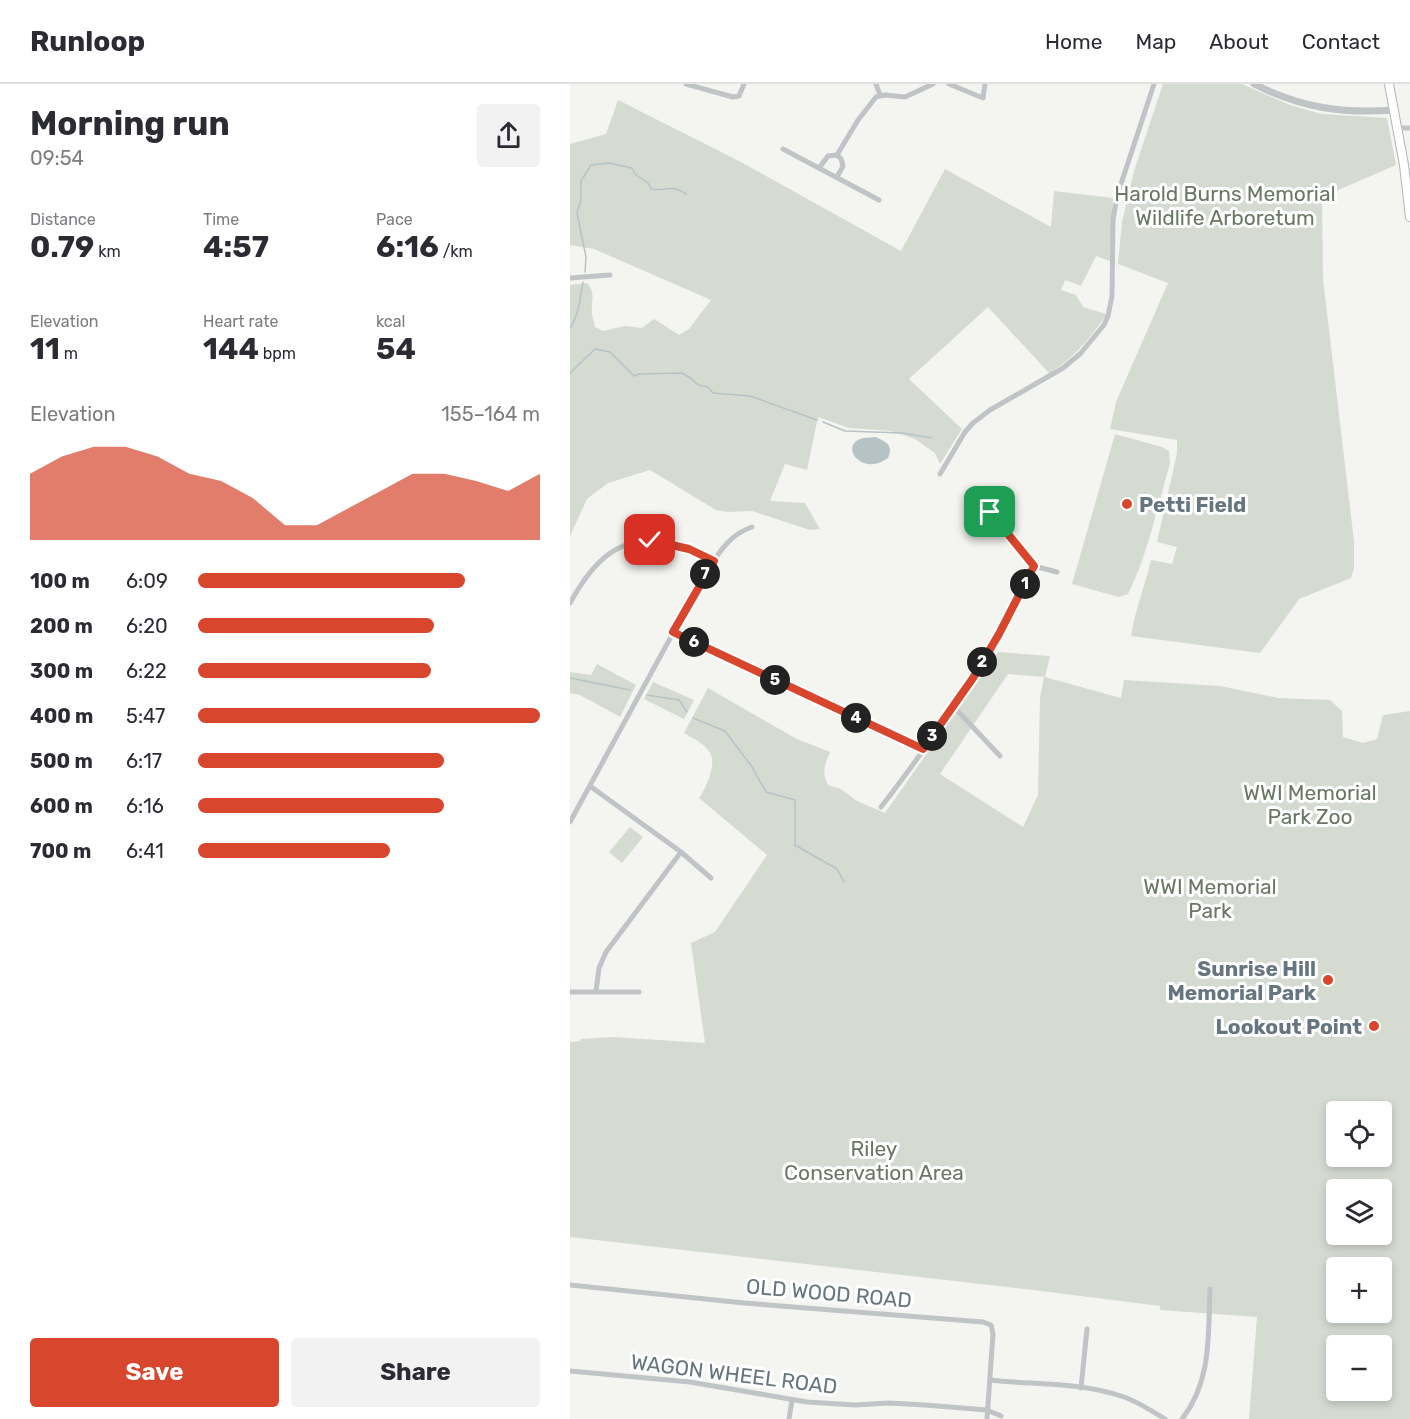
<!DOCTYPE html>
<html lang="en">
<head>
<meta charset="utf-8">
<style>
	:root { --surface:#fff; --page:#f2f2f3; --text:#2b2b33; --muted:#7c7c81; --line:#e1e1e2; --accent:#d8472d }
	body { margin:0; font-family:Rubik,sans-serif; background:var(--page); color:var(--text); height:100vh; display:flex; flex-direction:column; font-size:22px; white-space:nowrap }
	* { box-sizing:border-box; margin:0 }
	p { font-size:20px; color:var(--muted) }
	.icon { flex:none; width:33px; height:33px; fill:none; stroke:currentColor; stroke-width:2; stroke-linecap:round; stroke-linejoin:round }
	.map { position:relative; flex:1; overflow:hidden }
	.side { display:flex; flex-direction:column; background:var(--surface); width:570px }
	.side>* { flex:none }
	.buttons { position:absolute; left:756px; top:1017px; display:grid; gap:12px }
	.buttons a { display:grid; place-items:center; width:66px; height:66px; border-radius:6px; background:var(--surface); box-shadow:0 3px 9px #0003; font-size:30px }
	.pin { position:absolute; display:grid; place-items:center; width:51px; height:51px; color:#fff; margin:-26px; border-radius:12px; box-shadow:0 3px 9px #0006 }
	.km { position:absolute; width:30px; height:30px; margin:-15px; border-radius:50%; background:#222; color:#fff; font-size:16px; line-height:30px; text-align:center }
	.round { display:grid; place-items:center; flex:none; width:63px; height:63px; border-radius:6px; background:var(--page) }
	.headline { display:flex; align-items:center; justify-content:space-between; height:102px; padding:0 30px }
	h1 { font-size:33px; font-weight:700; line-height:45px }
	.stats { display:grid; grid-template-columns:repeat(3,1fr); gap:9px; height:102px; padding:6px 30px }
	.stats div { display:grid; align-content:center }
	.stats b { font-size:30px; font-weight:700 }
	.stats small { font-size:16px; font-weight:400 }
	.stats p { font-size:16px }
	.chart { height:168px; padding:12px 30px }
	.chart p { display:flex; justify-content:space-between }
	.chart svg { width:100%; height:108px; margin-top:6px; fill:var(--accent); opacity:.7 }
	.cta { display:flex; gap:12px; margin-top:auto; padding:12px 30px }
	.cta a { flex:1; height:69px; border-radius:6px; background:var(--accent); color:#fff; font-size:24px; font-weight:700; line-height:69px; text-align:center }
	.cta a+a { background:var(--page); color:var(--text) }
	ul { padding:0 30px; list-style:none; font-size:20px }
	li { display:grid; grid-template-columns:96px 72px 1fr; align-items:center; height:45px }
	li i { height:15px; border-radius:8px; background:var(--accent) }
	header { display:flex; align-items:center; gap:36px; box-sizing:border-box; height:84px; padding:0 30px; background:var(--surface); border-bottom:2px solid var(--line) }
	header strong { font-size:28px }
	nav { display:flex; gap:33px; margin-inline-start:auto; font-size:21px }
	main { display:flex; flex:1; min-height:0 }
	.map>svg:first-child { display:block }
</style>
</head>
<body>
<header>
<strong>Runloop</strong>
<nav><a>Home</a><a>Map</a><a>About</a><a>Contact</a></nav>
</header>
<main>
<section class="side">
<div class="headline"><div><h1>Morning run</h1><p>09:54</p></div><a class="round"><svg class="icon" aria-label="share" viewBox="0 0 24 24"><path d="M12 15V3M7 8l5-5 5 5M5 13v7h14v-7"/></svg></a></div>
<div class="stats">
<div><p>Distance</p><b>0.79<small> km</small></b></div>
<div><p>Time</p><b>4:57</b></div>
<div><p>Pace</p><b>6:16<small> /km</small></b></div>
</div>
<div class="stats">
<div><p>Elevation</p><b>11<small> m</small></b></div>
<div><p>Heart rate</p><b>144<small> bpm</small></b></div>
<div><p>kcal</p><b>54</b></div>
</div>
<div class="chart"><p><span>Elevation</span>155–164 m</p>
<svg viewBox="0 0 160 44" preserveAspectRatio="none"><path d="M0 44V17L10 10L20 6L30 6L40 10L50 17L60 20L70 27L80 38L90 38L100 31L110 24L120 17L130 17L140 20L150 24L160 17V44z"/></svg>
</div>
<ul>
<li><b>100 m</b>6:09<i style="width:78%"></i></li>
<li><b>200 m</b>6:20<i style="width:69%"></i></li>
<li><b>300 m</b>6:22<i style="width:68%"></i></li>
<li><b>400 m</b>5:47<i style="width:100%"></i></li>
<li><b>500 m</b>6:17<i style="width:72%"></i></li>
<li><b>600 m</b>6:16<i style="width:72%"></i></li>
<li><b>700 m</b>6:41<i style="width:56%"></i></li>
</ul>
<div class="cta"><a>Save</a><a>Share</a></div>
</section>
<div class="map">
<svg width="840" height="1335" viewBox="0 0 840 1335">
	<rect width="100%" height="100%" fill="#f4f4f1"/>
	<!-- green -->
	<g fill="#d6dbd2" fill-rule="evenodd">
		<path d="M593,0h79l48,21 32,9 65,4 9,47 -74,32 1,82 31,262v27l-3,10 -52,21 -39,54 -129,-17c4,-26 14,-50 20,-76l21,4 5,-17 -20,-5 20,-89v-13l-67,-11 6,-27 52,-119 -50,-19 4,-42 12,-51z"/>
		<path d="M48,16l121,61 162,90 44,-82 106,58 3,-36 59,7 -3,63 -14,-5 -15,30 -16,-6 -4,10 15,5 7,12 23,7 -1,3c-16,22 -32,42 -56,56l-61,-66 -79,72 53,50 -22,35 -5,-11 -20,-14 -24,-8 -42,-3 -31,-11 -11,53 -22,-6 -15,37 35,2 15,26 -10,1 -58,-19 -24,1 -12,-2 -66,-40 -42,13 -21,16 -17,37v-251l17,-2c9,10 4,17 5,29 0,5 2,10 3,15l8,4 22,-5 17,2 12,-9 25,16 10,-6 22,-29 -117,-51 -24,-4v-101l36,-10z"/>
		<path d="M545,350l47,13 7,4 1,13c-13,43 -22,90 -42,130l-9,3 -47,-13z"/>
		<path d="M428,568l52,4 -5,21 76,21 3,-18 96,6 58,12 52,2 12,11 1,26 20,6 14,-4 6,-24 27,-4v708h-161l8,-102 -97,-7v-4l-127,-16 -463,-53v-195l10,-1 1,-2 32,-2 92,6 -14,-100 24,-11 52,-77 -68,-57c7,-10 18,-33 11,-45 -5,-9 -17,-15 -26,-20l24,-45 87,50 35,14c-5,13 -9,20 -2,33l13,4 16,12 28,12zM438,590l36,3 -4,20 -2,98 -15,32 -83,-53zM766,1028h46v44h-46zM766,1106h46v44h-46zM766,1184h46v44h-46zM766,1262h46v44h-46z"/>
		<polygon points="27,580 66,601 50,633 10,611 0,609 0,588 21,591"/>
		<polygon points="83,598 124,616 114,635 74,615"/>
		<polygon points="60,743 73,753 52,779 39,768"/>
	</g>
	<!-- water -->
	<path fill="#b6c3c6" d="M305,353c11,4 19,9 13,21 -26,19 -48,-11 -28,-19 4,-2 11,-1 15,-2z"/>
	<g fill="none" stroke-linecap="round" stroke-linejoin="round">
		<!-- stream -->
		<g stroke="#b6c3c6" stroke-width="1.5">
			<path d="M15,188l1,-15 -9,-44 4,-13v-19l10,-16 18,-2 23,5 4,7 12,8 3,6c16,3 18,-6 35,5"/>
			<path d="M0,244c9,-13 10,-30 13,-46"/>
			<polyline points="0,289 25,265 40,268 64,292 69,290 112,289 122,295 128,301 138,303 143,309 180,312 247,336"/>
			<polyline points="253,338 275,347 332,349 362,354"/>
			<polyline points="0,594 60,606"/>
			<polyline points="77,611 109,616 117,628"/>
			<polyline points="123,634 155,647 182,683 196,708 225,716 225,761 267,785 274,798"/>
		</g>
		<!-- secondary casing -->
		<g stroke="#b0b6b9" stroke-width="10">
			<polyline id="secondary" points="819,0 834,81 840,133"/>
		</g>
		<!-- minor -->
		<g stroke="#c0c4c7" stroke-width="5">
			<polyline points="116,0 163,13 169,12 174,0"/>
			<polyline points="306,0 310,11"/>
			<polyline points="379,0 413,14 415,0"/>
			<polyline points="828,44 840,44"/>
			<polyline points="213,65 309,116"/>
			<polyline points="267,71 288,36 306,13 315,11 335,13 363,0"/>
			<polyline points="249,84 258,72 267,71"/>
			<polyline points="267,93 273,82 271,75 267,71"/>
			<polyline points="0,194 40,191"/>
			<polyline points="370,390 395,348 403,339 420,326 493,284 510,270 534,241 538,232 542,212 543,136 547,112 584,0"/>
			<polyline points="408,425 420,428 464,482 487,488"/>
			<path d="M0,519c38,-69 74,-75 144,-42"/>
			<polyline points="103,548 353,665"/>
			<polyline points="383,622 430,672"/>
			<polyline points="20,702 111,768 141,794"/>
			<path d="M311,723c32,-41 62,-84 91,-127 24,-36 42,-76 62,-114"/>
			<path d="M0,738l139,-255c12,-17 22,-33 43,-40"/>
			<polyline points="26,907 29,884 36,868 111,768"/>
			<polyline points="0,908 69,908"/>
			<polyline points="0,1201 174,1219 413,1238 421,1241 423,1250 417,1335"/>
			<polyline points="0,1287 120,1298 237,1318 285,1321 319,1319 355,1321 417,1326 431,1332"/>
			<path d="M420,1296c44,5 91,2 134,17 14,5 28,14 41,22"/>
			<polyline points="511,1304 517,1245"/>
			<polyline points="219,1335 222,1316"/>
			<path d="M612,1335c30,-38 26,-85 28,-130"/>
		</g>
		<!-- tertiary -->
		<path stroke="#c0c4c7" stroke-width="7" d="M684,0c47,24 89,30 141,26"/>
		<!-- secondary -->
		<use href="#secondary" stroke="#fff" stroke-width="8"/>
	</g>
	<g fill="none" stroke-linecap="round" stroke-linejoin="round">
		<!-- route casing -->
		<g stroke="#fff" stroke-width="12">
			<polyline id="route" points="80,456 119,465 144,477 103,548 353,665 403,594 429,550 464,482 420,428"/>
		</g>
		<!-- route -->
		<use href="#route" stroke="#d8472d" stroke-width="8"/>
	</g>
	<!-- markers -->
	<g fill="#d8472d" stroke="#fff" stroke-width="2">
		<circle cx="557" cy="420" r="6"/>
		<circle cx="758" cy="896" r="6"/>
		<circle cx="804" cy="942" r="6"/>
	</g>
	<g text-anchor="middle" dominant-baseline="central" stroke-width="6" stroke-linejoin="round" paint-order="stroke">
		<!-- park labels -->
		<g font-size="21" fill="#697863" stroke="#fff">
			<text x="655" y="109">Harold Burns Memorial<tspan x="655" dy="24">Wildlife Arboretum</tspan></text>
			<text x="740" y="708">WWI Memorial<tspan x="740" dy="24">Park Zoo</tspan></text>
			<text x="640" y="802">WWI Memorial<tspan x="640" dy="24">Park</tspan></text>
			<text x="304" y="1064">Riley<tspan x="304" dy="24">Conservation Area</tspan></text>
		</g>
		<!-- poi labels -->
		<g font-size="21" font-weight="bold" fill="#657680" stroke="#fff" text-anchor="end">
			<text x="569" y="420" text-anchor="start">Petti Field</text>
			<text x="746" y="884">Sunrise Hill<tspan x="746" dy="24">Memorial Park</tspan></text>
			<text x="792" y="942">Lookout Point</text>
		</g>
		<!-- street labels -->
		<g font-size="21" fill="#657680" stroke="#fff">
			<text transform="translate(259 1209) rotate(5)">OLD WOOD ROAD</text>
			<text transform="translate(164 1290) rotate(7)">WAGON WHEEL ROAD</text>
		</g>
	</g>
</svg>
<div class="buttons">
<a><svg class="icon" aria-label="locate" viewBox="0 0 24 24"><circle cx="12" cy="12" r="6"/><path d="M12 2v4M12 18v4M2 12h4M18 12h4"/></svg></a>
<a><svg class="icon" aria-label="layers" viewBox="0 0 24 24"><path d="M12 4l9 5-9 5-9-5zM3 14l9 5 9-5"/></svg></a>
<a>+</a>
<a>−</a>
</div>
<div class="pin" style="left:420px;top:428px;background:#1e9e55"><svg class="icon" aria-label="arrive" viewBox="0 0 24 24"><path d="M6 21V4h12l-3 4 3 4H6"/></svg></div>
<div class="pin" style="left:80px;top:456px;background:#d93025"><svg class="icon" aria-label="check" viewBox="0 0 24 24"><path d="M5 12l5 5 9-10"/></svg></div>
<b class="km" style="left:455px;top:500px">1</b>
<b class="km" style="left:412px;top:578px">2</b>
<b class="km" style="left:362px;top:652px">3</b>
<b class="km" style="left:286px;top:634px">4</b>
<b class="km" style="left:205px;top:596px">5</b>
<b class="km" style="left:124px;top:558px">6</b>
<b class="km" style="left:135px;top:490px">7</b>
</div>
</main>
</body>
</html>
